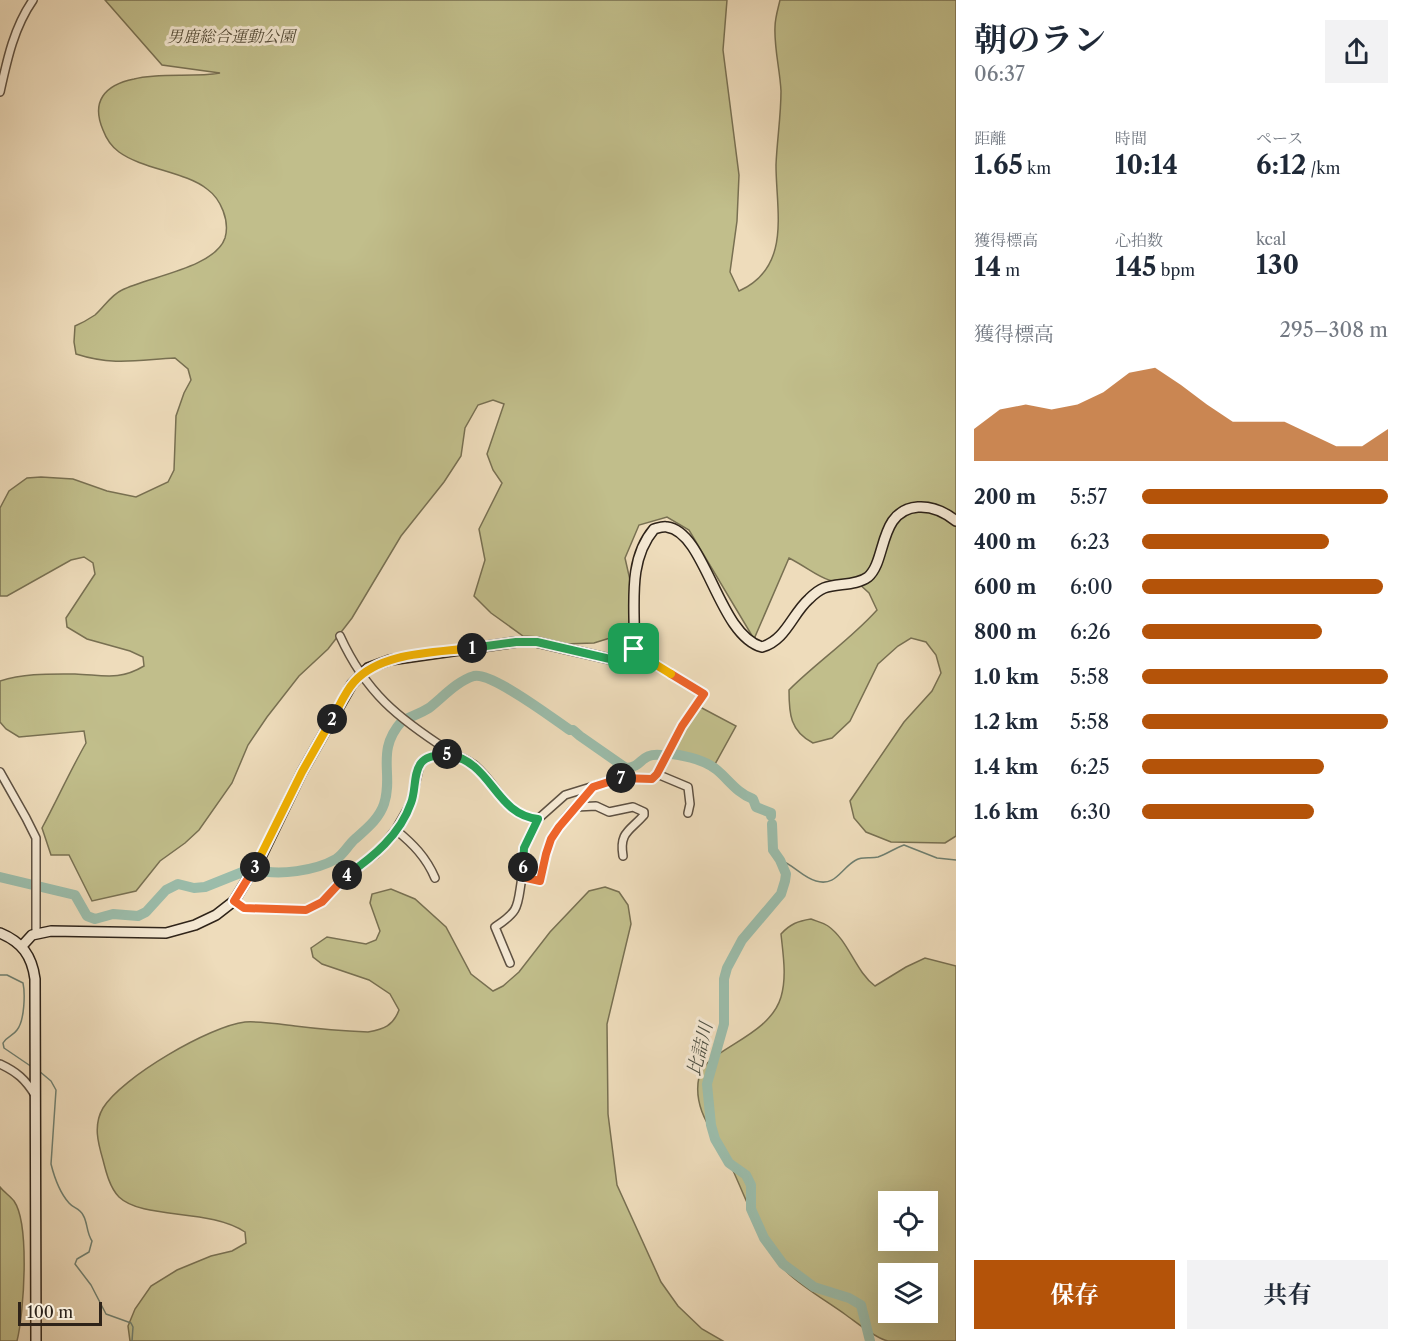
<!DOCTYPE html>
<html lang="ja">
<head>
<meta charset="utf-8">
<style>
	:root { --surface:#fff; --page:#f2f2f3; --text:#1f2937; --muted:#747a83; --accent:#b45309 }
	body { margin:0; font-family:"Libre Caslon Text","Noto Serif JP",serif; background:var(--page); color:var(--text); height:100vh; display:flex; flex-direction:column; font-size:22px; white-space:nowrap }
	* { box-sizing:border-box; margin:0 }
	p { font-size:20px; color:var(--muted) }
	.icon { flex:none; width:33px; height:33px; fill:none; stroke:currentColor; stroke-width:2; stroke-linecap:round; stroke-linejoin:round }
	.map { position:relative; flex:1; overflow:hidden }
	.sheet { display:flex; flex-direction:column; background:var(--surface); width:450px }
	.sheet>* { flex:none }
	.buttons { position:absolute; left:878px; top:1191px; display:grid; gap:12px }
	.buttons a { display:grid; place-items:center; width:60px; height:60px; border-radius:0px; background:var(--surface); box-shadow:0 6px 24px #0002; font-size:30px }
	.scale { position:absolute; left:18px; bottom:15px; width:84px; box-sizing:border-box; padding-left:6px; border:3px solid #2e2319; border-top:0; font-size:16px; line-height:21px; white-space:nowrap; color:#2e2319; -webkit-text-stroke:4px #f4e8d3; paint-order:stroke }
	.pin { position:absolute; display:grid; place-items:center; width:51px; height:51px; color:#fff; margin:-26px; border-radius:12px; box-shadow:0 3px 9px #0006 }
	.km { position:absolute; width:30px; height:30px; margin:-15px; border-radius:50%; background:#222; color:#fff; font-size:16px; line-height:30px; text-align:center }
	.round { display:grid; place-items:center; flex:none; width:63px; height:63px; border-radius:0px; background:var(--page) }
	.head { display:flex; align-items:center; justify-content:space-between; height:102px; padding:0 18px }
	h1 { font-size:33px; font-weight:700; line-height:45px }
	.metrics { display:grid; grid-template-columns:repeat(3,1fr); gap:9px; height:102px; padding:6px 18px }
	.metrics div { display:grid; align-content:center }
	.metrics b { font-size:26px; font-weight:700 }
	.metrics small { font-size:16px; font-weight:400 }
	.metrics p { font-size:16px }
	.chart { height:168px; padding:12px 18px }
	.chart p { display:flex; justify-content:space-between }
	.chart svg { width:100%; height:108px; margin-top:6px; fill:var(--accent); opacity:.7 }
	.cta { display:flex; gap:12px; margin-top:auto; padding:12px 18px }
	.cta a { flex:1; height:69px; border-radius:0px; background:var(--accent); color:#fff; font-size:24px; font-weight:700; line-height:69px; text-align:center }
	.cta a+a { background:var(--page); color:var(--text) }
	ul { padding:0 18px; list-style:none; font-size:20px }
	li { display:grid; grid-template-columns:96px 72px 1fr; align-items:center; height:45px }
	li i { height:15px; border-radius:8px; background:var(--accent) }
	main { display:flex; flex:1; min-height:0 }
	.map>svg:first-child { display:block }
</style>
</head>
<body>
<main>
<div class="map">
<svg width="956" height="1341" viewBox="0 0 956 1341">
	<rect width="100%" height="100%" fill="#eedcbb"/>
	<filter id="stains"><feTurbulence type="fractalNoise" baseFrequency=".00333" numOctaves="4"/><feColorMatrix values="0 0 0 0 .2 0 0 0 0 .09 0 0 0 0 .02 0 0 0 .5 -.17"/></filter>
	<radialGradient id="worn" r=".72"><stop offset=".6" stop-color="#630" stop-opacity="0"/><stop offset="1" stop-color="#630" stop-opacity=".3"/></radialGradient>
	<!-- green -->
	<g fill="#c1be8b" stroke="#787052" stroke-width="1.5" fill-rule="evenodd">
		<path d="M105,0h622l-4,50 16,125 -2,46 -7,51 9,19c53,-24 37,-80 37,-126 1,-25 5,-49 5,-74 -1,-21 -7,-43 -6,-64 0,-9 3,-18 5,-27h176v836l-11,7 -54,-1 -25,-10 -12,-14 -4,-17 54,-79 28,-31 9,-18 -5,-18 -10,-13 -15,-4 -13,8 -20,18 -28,57 -18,17 -19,5c-23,-12 -24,-29 -24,-53 28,-28 61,-50 88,-80l-8,-17 -12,-11c-34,3 -39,-9 -68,-24l-35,81 -65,-109 -22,-13 -28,8 -14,33 10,44 -1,22 -5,8 -35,11 -30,1 -25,-7 -16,-1 -32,-23 -17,-17 11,-36 -6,-31 23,-46 -9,-13 -6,-16 17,-50 -11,-4 -15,5 -13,23 -4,28 -17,26 -43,54 -49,82 -24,31 -29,27 -32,41 -19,28 -16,38 -33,47 -14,13 -25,18 -24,30 -44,10 -23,-46h-18l-9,-27c15,-28 28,-57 44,-85l-2,-12 -65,6 -13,-8 -6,-7v-41c25,-8 50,-7 75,-7 28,1 44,7 69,-8l-1,-9 -13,-6 -43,-12 -20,-12 -1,-9 29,-44 -2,-11 -9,-6 -13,3 -64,36h-7v-88l9,-17 18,-13 14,-1 32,2 34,12 29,6 32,-15 6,-12 2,-54 8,-23 7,-13 -3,-11 -13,-11c-37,2 -62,8 -99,-4l-2,-12 1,-16c7,-3 14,-7 20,-11 9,-8 16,-20 27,-25 25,-13 93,-22 103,-52 5,-17 -4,-39 -18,-49 -21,-17 -65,-20 -88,-37 -7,-5 -13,-14 -16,-22 -12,-28 1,-45 31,-51 28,-7 58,-1 86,-6l-58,-8z"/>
		<polygon points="700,707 736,726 714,766 686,754 672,752 686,725"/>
		<path d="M605,887l14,5 9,13 3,19 -24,100 1,90 9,71 44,97 17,24 24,23 21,12h-593l-2,-15 7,-17 16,-23 26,-16 34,-14 21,-5 14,-8 -1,-11c-35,-24 -102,-12 -126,-35 -9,-9 -13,-25 -16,-37 -5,-17 -10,-35 0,-52 19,-31 107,-82 142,-86 16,-1 34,2 50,4 24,3 49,5 73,6 16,-3 25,-6 31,-22l-9,-16 -21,-14 -47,-16 -9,-7 -2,-9 16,-11 39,7 10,-4 4,-9 -10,-28 2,-9 19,-5 24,10 31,28 25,47 22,17 10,-5 16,-14 31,-40 39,-41z"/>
		<path d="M811,919c5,2 13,4 17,7 21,15 27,45 47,60l31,-19 19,-9 31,8v375c-22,0 -47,0 -68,0 -12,-2 -32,-19 -42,-26 -18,-13 -39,-25 -56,-40 -27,-25 -45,-81 -62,-115 -14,-27 -36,-51 -29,-83 6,-28 70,-39 82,-80 6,-20 2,-43 0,-63 9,-10 17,-13 30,-15zM888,1202h39v38h-39zM888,1274h39v38h-39z"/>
		<path d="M0,1187c4,5 10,9 14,14 16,23 10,112 3,140h-17z"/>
	</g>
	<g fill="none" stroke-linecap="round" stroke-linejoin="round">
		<!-- stream -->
		<g stroke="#6f7f70" stroke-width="1.5">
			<path d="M780,860c14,5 22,17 36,21 20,6 25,-13 40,-21 7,-4 15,-1 22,-3 9,-3 17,-9 26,-12l33,13 19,2"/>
			<path d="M0,975h7l16,8c2,9 2,37 -6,47 -4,6 -10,6 -14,13l1,5 28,19"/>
			<path d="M39,1071l12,10 5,9 -5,74c3,12 9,29 18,39 4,5 11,5 14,12 5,8 3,17 9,26l-3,11 -12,7 -2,5 16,21 15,29 25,9 2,4 -1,14"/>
		</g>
		<!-- river -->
		<g stroke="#9bbcaa" stroke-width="10">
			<path d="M408,718c7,-3 15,-6 21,-10 14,-11 28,-27 45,-32 18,-4 78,42 96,54h3l7,6 46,32c18,-1 13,-15 35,-13"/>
			<path d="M672,754c15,2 33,6 45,16 12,10 20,23 36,29l3,8 15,6v3"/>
			<polyline points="772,824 773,850 780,860 786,874 785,881 781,894 742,940 727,968 724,979 724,1024 707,1084 711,1125 715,1139 729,1163 746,1175 751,1185 751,1209 764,1238 783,1264 814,1287 849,1298 861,1305 870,1341"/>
			<path d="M256,869c21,8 61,1 80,-10 8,-5 12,-14 19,-20 11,-10 24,-20 29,-35 10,-30 -9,-53 18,-83"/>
			<polyline points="0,877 75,895 87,916 95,919 113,914 138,916 146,912 166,890 178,884 194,888 205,887 250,869"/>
		</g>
		<!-- street casing -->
		<g stroke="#5e5142" stroke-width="10">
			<g id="street">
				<path d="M0,92c7,-32 14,-65 33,-92"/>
				<path d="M340,636c26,57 58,82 109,115 8,5 17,8 24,13 25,19 30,51 65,55l27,-24 55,-17 32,1 5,-5 25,-48 22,-32 -67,-41 -3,-4"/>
				<polyline points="0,772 26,818 36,838 36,934"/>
				<polyline points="657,774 688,787 690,804 688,813"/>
				<path d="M576,807l20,-1 13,6 24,-5 11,5v3c-14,16 -25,17 -21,41"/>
				<path d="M396,830c17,14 30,27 39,48"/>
				<polyline points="522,877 524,848 538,819"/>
				<polyline points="234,901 244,908 282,909 306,910 322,902 340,881 376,854 396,829 411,803 420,764 427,758 447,754 454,756"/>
				<path d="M510,963l-15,-36c26,-17 22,-21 27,-50l18,4c3,-14 5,-29 11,-42 10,-19 28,-36 42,-52"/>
				<path d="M0,1064c17,8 25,15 35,31"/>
			</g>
		</g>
		<!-- secondary casing -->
		<g stroke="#2e2319" stroke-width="12">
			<g id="secondary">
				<path d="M0,933c22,9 32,23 35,46l1,362"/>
				<path d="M22,946l10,-11 19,-4 115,2 29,-8 21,-10 18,-14 27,-44 41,-85 50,-88 16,-16 22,-8 126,-18h20l74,17c11,0 16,-4 24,-10 2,-40 -8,-87 20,-120 4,-1 9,-3 13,-2 39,5 51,108 95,120 24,-7 30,-33 47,-48 4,-4 10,-9 15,-11 13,-5 32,-2 44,-11 19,-16 10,-67 50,-70 15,-1 27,5 38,14"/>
			</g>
		</g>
		<!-- street -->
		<use href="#street" stroke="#f4e8d3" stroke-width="7"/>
		<!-- secondary -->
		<use href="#secondary" stroke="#f4e8d3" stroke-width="9"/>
	</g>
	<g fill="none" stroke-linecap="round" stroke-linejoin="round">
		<!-- split-1 casing -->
		<g stroke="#fff" stroke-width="12">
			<polyline id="split-1" points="472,648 516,642 537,642 610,659 619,659 634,649"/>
		</g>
		<!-- split-2 casing -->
		<g stroke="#fff" stroke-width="12">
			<path id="split-2" d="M332,719c7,-12 13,-27 22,-37 27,-30 79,-29 118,-34"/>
		</g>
		<!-- split-3 casing -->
		<g stroke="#fff" stroke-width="12">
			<polyline id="split-3" points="255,867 302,772 332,719"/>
		</g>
		<!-- split-4 casing -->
		<g stroke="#fff" stroke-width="12">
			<polyline id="split-4" points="255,867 234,901 244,908 306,910 322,902 347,875"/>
		</g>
		<!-- split-5 casing -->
		<g stroke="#fff" stroke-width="12">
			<path id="split-5" d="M347,875c26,-18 53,-40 64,-72 5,-12 2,-29 10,-40 6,-8 17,-7 26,-9"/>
		</g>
		<!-- split-6 casing -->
		<g stroke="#fff" stroke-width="12">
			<path id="split-6" d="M447,754c46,8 47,60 91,65l-14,29 -1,19"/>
		</g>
		<!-- split-7 casing -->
		<g stroke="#fff" stroke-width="12">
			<polyline id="split-7" points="523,867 522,877 540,881 546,854 551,839 559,827 593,787 621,778"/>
		</g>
		<!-- split-8 casing -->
		<g stroke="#fff" stroke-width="12">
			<polyline id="split-8" points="621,778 652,779 657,774 682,726 704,694 671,674"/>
		</g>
		<!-- split-9 casing -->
		<g stroke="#fff" stroke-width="12">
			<polyline id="split-9" points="634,649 637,653 671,674"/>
		</g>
		<!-- split-1 -->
		<use href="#split-1" stroke="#22a559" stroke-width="8"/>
		<!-- split-2 -->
		<use href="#split-2" stroke="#f5b400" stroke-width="8"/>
		<!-- split-3 -->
		<use href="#split-3" stroke="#f5b400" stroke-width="8"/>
		<!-- split-4 -->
		<use href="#split-4" stroke="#f0652b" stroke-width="8"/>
		<!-- split-5 -->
		<use href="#split-5" stroke="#22a559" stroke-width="8"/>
		<!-- split-6 -->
		<use href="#split-6" stroke="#22a559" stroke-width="8"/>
		<!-- split-7 -->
		<use href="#split-7" stroke="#f0652b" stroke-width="8"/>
		<!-- split-8 -->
		<use href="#split-8" stroke="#f0652b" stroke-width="8"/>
		<!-- split-9 -->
		<use href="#split-9" stroke="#f5b400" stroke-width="8"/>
	</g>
	<g text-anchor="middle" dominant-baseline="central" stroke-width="6" stroke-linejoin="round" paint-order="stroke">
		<!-- park labels -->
		<g font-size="16" font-style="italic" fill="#534a36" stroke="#f4e8d3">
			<text x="231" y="36">男鹿総合運動公園</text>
		</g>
		<!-- water labels -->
		<g font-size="18" font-style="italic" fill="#4f5144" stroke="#f4e8d3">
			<text transform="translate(700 1049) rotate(-76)">比詰川</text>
		</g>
	</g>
	<rect width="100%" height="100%" filter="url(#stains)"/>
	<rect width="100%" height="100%" fill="url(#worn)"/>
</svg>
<div class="buttons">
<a><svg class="icon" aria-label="locate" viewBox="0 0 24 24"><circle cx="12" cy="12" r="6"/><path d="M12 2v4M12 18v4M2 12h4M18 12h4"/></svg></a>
<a><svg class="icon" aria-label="layers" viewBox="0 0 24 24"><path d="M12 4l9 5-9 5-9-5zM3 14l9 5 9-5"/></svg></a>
</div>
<div class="scale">100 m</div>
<div class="pin" style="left:634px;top:649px;background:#1e9e55"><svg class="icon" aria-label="arrive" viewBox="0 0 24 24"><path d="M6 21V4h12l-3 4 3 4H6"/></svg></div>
<b class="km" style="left:472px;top:648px">1</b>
<b class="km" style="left:332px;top:719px">2</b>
<b class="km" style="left:255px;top:867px">3</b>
<b class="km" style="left:347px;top:875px">4</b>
<b class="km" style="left:447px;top:754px">5</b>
<b class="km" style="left:523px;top:867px">6</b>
<b class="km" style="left:621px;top:778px">7</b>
</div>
<section class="sheet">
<div class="head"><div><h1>朝のラン</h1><p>06:37</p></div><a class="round"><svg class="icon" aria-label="share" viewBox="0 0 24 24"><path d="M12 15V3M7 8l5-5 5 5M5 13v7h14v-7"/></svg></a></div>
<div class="metrics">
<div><p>距離</p><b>1.65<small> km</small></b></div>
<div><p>時間</p><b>10:14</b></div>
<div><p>ペース</p><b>6:12<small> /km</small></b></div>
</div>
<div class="metrics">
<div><p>獲得標高</p><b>14<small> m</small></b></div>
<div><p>心拍数</p><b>145<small> bpm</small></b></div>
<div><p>kcal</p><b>130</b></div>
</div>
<div class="chart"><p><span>獲得標高</span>295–308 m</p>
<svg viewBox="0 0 160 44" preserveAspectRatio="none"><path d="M0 44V31L10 23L20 21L30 23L40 21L50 16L60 8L70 6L80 13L90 21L100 28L110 28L120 28L130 33L140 38L150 38L160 31V44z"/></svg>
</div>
<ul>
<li><b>200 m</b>5:57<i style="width:100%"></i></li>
<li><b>400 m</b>6:23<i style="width:76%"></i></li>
<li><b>600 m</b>6:00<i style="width:98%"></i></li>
<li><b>800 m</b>6:26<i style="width:73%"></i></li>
<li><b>1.0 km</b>5:58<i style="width:100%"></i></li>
<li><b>1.2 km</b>5:58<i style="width:100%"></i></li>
<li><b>1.4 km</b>6:25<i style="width:74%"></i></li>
<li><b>1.6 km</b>6:30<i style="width:70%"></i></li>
</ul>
<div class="cta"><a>保存</a><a>共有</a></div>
</section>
</main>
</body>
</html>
